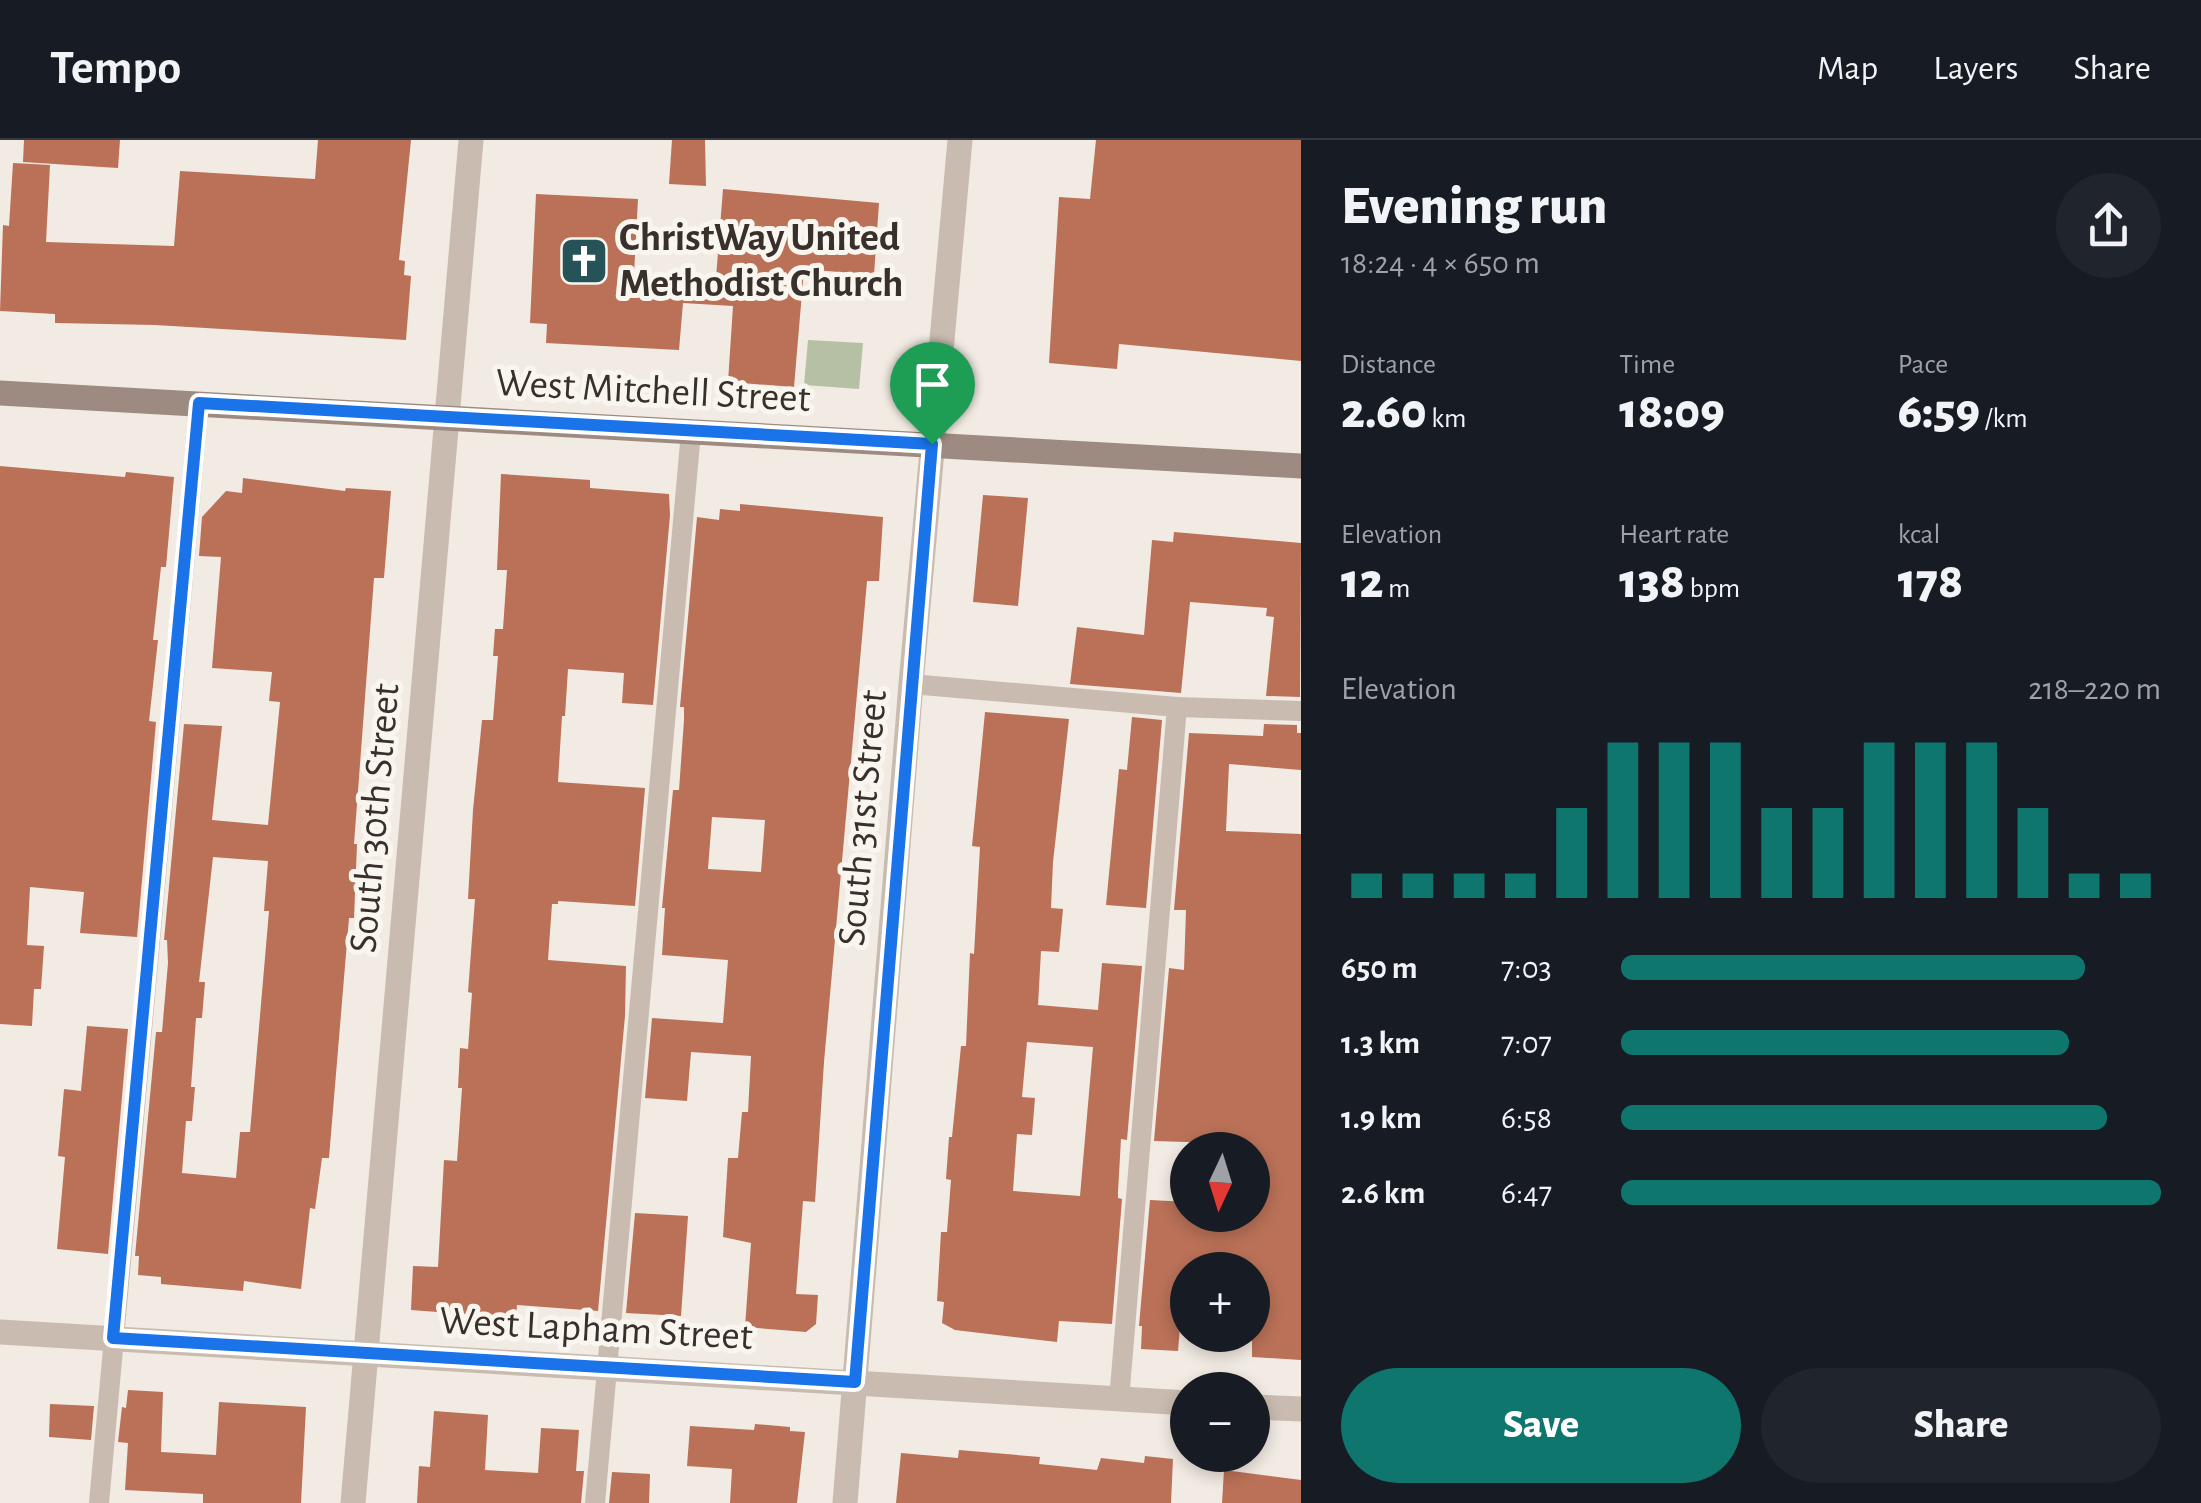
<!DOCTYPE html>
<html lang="en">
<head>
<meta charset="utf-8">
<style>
	:root { --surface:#171b24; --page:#20242c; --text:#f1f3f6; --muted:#9ea1a6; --line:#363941; --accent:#0f766e }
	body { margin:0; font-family:"Alegreya Sans",sans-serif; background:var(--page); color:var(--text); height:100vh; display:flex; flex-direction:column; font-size:38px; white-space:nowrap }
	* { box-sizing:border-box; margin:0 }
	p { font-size:32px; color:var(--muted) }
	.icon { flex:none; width:55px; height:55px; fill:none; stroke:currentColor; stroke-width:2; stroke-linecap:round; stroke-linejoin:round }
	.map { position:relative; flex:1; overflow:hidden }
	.drawer { display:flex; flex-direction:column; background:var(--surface); width:900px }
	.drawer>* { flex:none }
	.needle { width:65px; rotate:184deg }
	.controls { position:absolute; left:1170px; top:992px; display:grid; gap:20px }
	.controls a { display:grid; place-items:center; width:100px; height:100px; border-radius:50%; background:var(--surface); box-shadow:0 5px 15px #0003; font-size:50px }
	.pin { position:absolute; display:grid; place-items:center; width:85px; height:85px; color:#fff; margin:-102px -42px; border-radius:50% 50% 50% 0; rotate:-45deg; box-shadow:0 0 10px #0007 }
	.pin .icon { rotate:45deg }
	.round { display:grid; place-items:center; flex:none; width:105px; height:105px; border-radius:52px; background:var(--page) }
	.headline { display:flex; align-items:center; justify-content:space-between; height:170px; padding:0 40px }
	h1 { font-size:55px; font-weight:800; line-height:75px }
	.metrics { display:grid; grid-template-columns:repeat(3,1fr); gap:15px; height:170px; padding:10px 40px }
	.metrics div { display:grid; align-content:center }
	.metrics b { font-size:50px; font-weight:800 }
	.metrics small { font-size:28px; font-weight:400 }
	.metrics p { font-size:28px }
	.chart { height:280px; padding:20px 40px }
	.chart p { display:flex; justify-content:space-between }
	.chart svg { width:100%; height:180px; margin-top:10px; stroke:var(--accent); stroke-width:6 }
	.button { display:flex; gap:20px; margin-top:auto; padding:20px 40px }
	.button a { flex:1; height:115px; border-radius:60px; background:var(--accent); color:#fff; font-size:40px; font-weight:800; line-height:115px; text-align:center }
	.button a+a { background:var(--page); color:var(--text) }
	ul { padding:0 40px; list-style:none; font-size:32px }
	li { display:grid; grid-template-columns:160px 120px 1fr; align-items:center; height:75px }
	li i { height:25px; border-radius:12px; background:var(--accent) }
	header { display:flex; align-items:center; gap:60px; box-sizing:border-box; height:140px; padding:0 50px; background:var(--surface); border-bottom:2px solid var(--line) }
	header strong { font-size:48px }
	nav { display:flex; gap:55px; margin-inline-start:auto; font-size:35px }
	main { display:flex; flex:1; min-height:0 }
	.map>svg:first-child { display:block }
</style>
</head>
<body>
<header>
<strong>Tempo</strong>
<nav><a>Map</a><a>Layers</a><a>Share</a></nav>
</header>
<main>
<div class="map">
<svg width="1301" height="1363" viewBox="0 0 1301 1363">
	<rect width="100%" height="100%" fill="#f2ebe3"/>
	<!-- green -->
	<polygon fill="#b6c0a4" points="808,200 863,203 859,249 804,245"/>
	<!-- building -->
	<g fill="#ba7158" fill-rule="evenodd">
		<polygon points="24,0 120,0 118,28 23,22"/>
		<polygon points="318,0 411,0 399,120 405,121 404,135 411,136 406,200 155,185 55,183 55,174 0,171 3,85 9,86 13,23 50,25 46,102 174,106 180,31 315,39"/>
		<polygon points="672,0 705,0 706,46 669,44"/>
		<polygon points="1096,0 1301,0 1301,221 1119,204 1117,229 1049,223 1059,57 1090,59"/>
		<polygon points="723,49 879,63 874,135 804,129 794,247 728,242 733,166 683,163 679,210 546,203 547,184 530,183 536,54 638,59 634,134 716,138"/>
		<polygon points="0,326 125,337 126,332 174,337 166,427 161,427 153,500 158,500 149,581 156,582 137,797 80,793 84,752 30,747 27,805 44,806 41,849 34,849 32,886 0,884"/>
		<polygon points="501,334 590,340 590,348 669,354 670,375 653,565 622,563 624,533 568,529 565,576 562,576 558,642 645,648 635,766 558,761 558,764 552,764 548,820 626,826 625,876 598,1171 517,1165 516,1178 411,1170 413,1126 438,1127 444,1020 457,1021 462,948 458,948 460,908 468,909 472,853 468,852 475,759 468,759 473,670 482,580 493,580 498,516 493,516 495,489 503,489 507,430 497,430"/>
		<path d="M243,338l102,13 1,-3 45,3 -7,87h-10l-20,266h3l-3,74h-5l-20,240h-7l-7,51 -5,-1 -9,81 -57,-8 -1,10 -82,-7v-7l-23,-2 1,-19h-4l21,-224h6l6,-69 -1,-23h-3l20,-216 38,2 -10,94 56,5 12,-123 -11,-1 3,-29 -60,-4 9,-111 -22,-1 3,-39 24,-26 16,2zM213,717l55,4 -4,50h5l-19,221h-10l-4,46 -54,-5 4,-52h6l3,-34h-4l5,-69h6l3,-36h-6z"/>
		<polygon points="983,355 1028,358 1018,466 973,462"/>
		<path d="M740,364l143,13 -4,64h-12l-5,57 -38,424 -9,140 -12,-1 -7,93 22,1 -2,29 -10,8 -61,-5 6,-84 -28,-6 5,-79h10l4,-46h6l3,-56 -60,-4 -4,49 -42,-3 7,-80 71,5 5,-63 -66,-5 3,-47h-3l11,-118h6l5,-70v-13h-4l17,-190 22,3 1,-11 20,2zM712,677l53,3 -4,52 -53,-3z"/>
		<polygon points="1174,392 1301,403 1300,557 1266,556 1274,477 1266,476 1267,468 1190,462 1181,553 1070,544 1077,487 1144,495 1152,400 1173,402"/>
		<path d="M985,572l84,7 -16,143 -2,46 12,1 -4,43 -18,-1 -3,54 60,5 4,-47 40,3 -15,174 -6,-1 -3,53v6l4,1 -10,125 -53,-3 -2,21 -102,-12 -13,-7 2,-21 -7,-1 4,-69h6l4,-52 -5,-1 3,-42h3l9,-91h5l4,-93 4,1 6,-107 -8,-1zM1027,902l66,5 -13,149 -67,-5 4,-57 15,1 3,-37 -13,-1z"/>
		<polygon points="1132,577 1162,580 1146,768 1106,765 1119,629 1127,630"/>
		<polygon points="1264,584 1297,585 1297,593 1301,593 1301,630 1229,624 1226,691 1301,694 1301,1220 1252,1217 1252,1130 1185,1130 1178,1211 1141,1209 1142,1186 1139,1186 1150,1060 1188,1062 1188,1075 1252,1075 1252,1007 1249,1004 1154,1001 1169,828 1184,830 1186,770 1174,770 1189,593 1263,596"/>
		<polygon points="87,886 128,889 108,1114 57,1109 65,1017 58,1016 64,949 81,951"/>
		<polygon points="635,1073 688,1076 681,1176 626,1173"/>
		<polygon points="128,1250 163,1252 161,1312 216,1315 219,1262 306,1267 301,1363 203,1363 203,1354 125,1350 128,1303 118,1302 122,1267 126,1268"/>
		<polygon points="50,1264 94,1266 91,1300 49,1297"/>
		<polygon points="434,1271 488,1275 485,1330 538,1333 541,1288 579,1290 576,1331 584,1331 581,1363 417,1363 419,1326 430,1327"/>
		<polygon points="755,1284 790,1287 790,1291 805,1292 797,1363 730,1363 732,1329 687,1326 690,1286 754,1290"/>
		<polygon points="959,1310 1040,1317 1039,1324 1097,1330 1101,1318 1144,1323 1145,1316 1173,1319 1171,1363 896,1363 901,1313 958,1318"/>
		<polygon points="1224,1330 1301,1340 1301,1363 1222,1363"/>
		<polygon points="612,1332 650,1334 649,1363 609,1363"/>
	</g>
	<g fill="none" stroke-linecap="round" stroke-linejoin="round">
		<!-- lane -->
		<g stroke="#c9bbaf" stroke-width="20">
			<polyline points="911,544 1177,567 1301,571"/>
			<polyline points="1119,1260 1177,567"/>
			<polyline points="99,1363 199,263"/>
			<polyline points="595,1363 691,292"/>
		</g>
		<!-- street -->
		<g stroke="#c9bbaf" stroke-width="25">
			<polyline points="0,1192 1188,1263"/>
			<polyline points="1252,1267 1301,1269"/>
			<polyline points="353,1363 471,0"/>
			<polyline points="845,1363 911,544 960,0"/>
		</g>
		<!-- secondary -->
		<polyline stroke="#9d8b81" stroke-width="25" points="0,253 1301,326"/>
	</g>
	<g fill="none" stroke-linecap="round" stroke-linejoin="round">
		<!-- route casing -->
		<g stroke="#fff" stroke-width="20">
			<polygon id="route" points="199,263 932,304 855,1242 113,1198"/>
		</g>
		<!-- route -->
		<use href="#route" stroke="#1a73e8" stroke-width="12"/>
	</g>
	<!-- icons -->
	<defs>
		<g id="church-square" transform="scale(2.5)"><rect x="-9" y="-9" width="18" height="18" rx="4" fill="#265357" stroke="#f9f5ef"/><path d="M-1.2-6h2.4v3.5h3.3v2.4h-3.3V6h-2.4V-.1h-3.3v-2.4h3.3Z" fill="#fff"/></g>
	</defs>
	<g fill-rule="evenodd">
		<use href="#church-square" x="584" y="121"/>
	</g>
	<g text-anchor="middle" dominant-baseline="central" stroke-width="10" stroke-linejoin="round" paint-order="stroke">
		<!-- poi labels -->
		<g font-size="40" font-weight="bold" fill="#39302c" stroke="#f9f5ef" text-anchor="start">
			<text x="619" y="98">ChristWay United<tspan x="619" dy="46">Methodist Church</tspan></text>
		</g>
		<!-- street labels -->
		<g font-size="40" fill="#39302c" stroke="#f9f5ef">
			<text transform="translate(653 251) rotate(3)">West Mitchell Street</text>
			<text transform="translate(375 678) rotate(-85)">South 30th Street</text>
			<text transform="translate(863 678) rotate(-85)">South 31st Street</text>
			<text transform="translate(596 1189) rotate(3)">West Lapham Street</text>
		</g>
	</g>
</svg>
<div class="controls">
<a><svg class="needle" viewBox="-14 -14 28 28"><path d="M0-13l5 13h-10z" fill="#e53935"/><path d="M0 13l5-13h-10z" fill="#9ea1a6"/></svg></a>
<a>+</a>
<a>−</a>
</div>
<div class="pin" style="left:932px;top:304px;background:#1e9e55"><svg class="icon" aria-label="arrive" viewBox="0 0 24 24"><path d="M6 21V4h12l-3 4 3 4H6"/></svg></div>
</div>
<section class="drawer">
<div class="headline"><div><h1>Evening run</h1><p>18:24 · 4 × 650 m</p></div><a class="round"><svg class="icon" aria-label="share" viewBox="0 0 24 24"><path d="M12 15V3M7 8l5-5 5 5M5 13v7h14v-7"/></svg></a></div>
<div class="metrics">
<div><p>Distance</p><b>2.60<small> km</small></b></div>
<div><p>Time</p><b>18:09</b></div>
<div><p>Pace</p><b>6:59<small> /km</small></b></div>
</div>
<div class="metrics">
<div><p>Elevation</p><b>12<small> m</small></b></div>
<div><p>Heart rate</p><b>138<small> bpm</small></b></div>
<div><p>kcal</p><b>178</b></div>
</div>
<div class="chart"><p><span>Elevation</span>218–220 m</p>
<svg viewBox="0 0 160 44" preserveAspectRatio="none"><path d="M5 44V38M15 44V38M25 44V38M35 44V38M45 44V22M55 44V6M65 44V6M75 44V6M85 44V22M95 44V22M105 44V6M115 44V6M125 44V6M135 44V22M145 44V38M155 44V38"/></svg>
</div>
<ul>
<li><b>650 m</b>7:03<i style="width:86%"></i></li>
<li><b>1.3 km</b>7:07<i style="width:83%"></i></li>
<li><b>1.9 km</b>6:58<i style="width:90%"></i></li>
<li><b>2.6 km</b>6:47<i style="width:100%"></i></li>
</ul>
<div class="button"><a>Save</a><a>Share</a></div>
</section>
</main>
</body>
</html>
